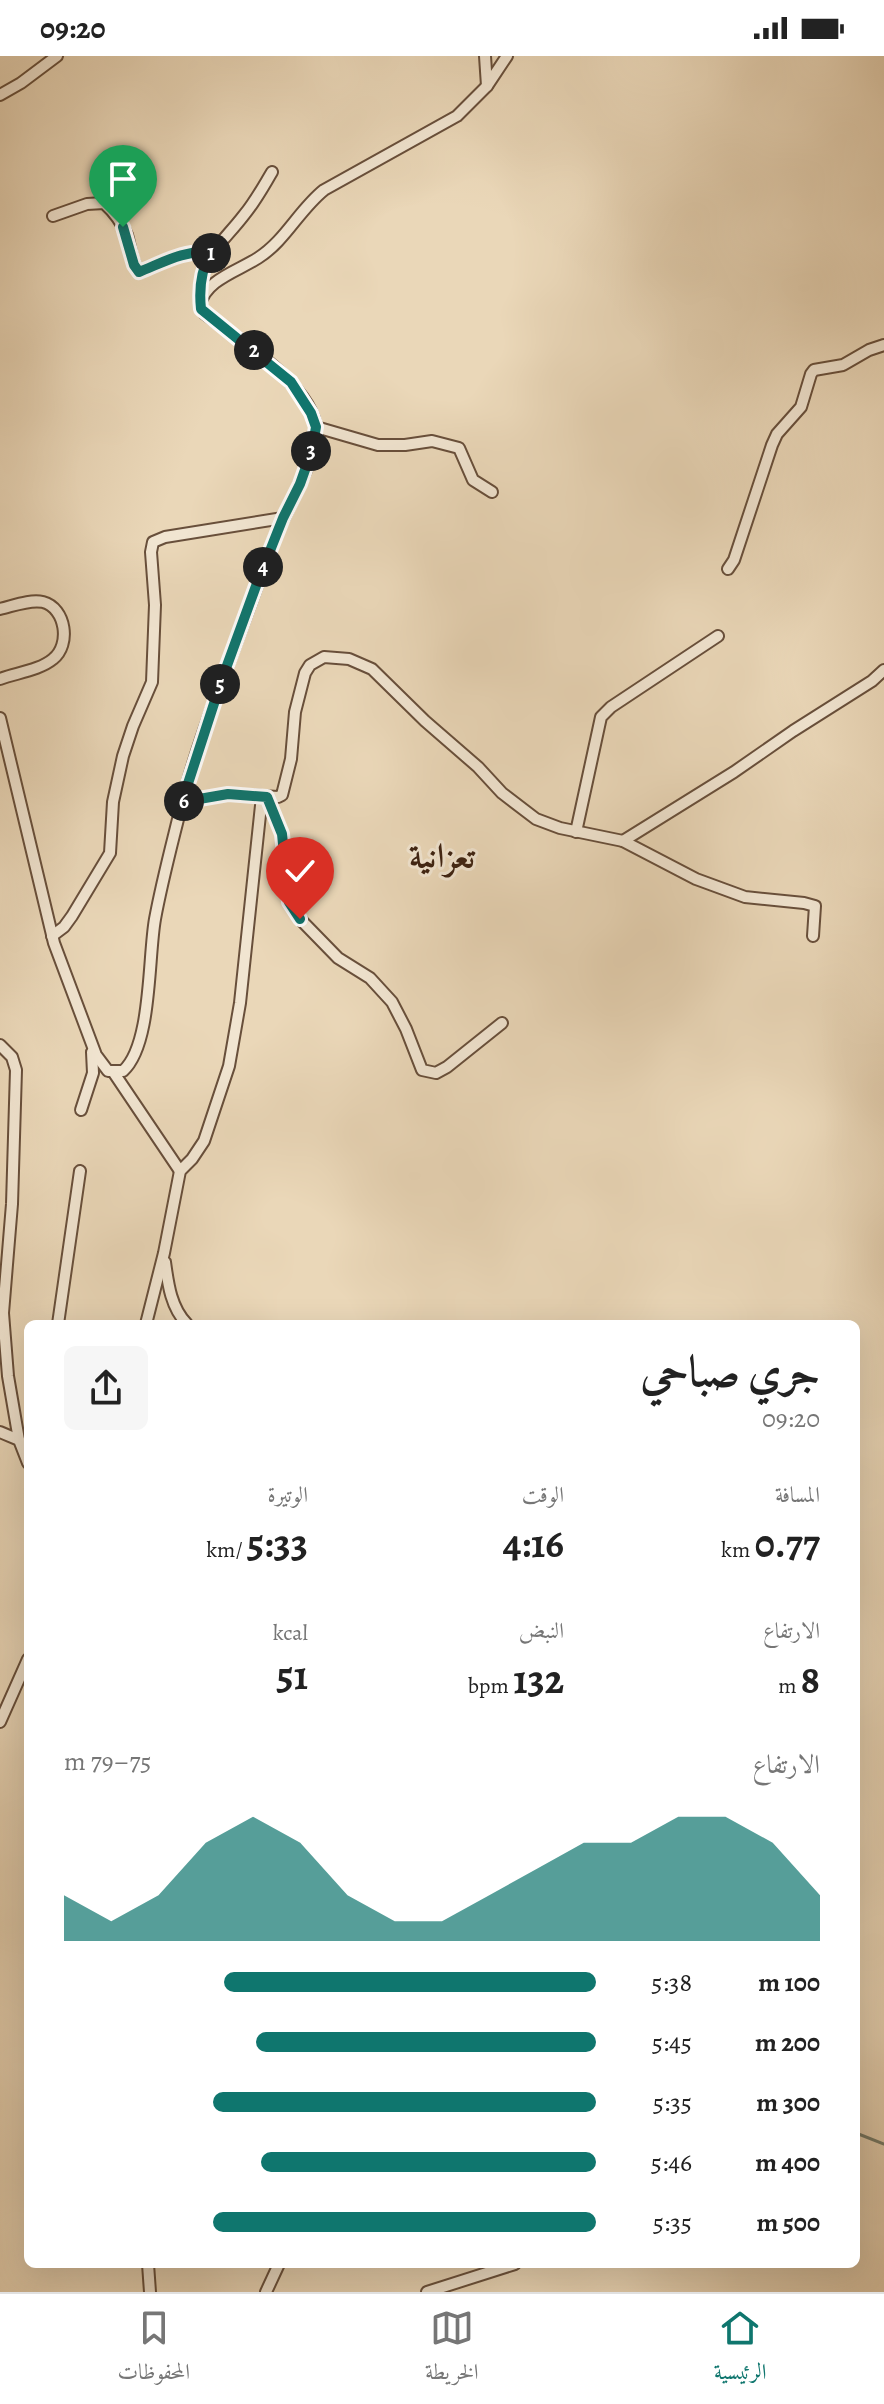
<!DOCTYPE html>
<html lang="ar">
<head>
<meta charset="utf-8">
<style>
	:root { --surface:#fff; --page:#f6f6f6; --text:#222; --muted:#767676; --line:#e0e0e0; --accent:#0f766e }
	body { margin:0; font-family:Alegreya,Amiri,serif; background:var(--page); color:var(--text); direction:rtl; height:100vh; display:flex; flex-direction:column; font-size:30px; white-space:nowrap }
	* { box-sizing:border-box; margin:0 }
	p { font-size:26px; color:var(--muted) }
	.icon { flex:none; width:44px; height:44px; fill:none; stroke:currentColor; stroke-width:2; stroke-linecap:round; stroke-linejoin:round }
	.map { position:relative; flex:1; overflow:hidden; direction:ltr }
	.drawer { position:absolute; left:24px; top:1264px; width:836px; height:948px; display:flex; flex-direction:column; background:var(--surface); border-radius:12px; box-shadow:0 8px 32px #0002; direction:rtl }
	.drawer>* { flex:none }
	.pin { position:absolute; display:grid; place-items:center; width:68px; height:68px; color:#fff; margin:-82px -34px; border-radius:50% 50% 50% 0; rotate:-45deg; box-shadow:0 0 8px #0007 }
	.pin .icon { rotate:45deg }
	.km { position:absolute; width:40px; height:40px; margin:-20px; border-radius:50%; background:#222; color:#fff; font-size:22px; line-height:40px; text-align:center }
	.round { display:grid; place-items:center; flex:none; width:84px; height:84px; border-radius:12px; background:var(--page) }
	.head { display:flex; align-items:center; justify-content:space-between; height:136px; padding:0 40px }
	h1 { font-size:44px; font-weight:700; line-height:60px }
	.stats { display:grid; grid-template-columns:repeat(3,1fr); gap:12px; height:136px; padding:8px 40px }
	.stats div { display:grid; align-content:center }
	.stats b { font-size:40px; font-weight:700 }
	.stats small { font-size:22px; font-weight:400 }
	.stats p { font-size:22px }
	.chart { height:224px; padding:16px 40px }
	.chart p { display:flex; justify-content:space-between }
	.chart svg { width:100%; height:144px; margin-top:8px; fill:var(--accent); opacity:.7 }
	ul { padding:0 40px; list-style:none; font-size:26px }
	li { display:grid; grid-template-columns:128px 96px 1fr; align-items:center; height:60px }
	li i { height:20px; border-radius:10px; background:var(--accent) }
	.status { display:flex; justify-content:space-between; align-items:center; height:56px; padding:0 40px; background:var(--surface); direction:ltr }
	.status svg { height:22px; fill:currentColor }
	.dock { display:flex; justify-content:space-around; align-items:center; height:112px; border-top:2px solid var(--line); background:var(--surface); font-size:22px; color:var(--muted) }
	.dock a { display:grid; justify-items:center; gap:4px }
	.dock .on { color:var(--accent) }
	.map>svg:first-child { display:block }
</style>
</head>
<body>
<div class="status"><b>09:20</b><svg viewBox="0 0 49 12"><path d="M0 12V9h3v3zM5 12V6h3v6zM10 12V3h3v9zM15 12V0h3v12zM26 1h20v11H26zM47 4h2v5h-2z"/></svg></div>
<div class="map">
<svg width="884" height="2236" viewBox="0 0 884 2236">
	<rect width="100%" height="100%" fill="#ead7b8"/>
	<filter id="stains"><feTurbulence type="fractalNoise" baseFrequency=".0025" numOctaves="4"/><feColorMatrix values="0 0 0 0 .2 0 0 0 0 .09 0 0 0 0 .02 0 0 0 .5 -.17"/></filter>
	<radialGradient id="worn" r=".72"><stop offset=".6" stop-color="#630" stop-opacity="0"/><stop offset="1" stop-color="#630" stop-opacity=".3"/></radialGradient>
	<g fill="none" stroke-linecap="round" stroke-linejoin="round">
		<!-- stream -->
		<polyline stroke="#747d6d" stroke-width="3" points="856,2077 884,2088"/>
		<!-- minor casing -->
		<g stroke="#684f3b" stroke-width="14">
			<g id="minor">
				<polyline points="485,0 487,30"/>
				<polyline points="0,39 21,27 57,0"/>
				<path d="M53,160l34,-12 17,-1c10,9 18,20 23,32 4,13 4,27 12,37 23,-9 46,-23 72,-19"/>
				<path d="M201,241c-2,-40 21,-53 43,-82 11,-13 19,-28 28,-43"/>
				<polyline points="316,371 378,389 405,389 432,385 459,392 473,424 492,436"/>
				<polyline points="728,513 734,504 772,389 777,378 801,351 811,318 814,314 843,309 869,294 884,289"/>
				<path d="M0,553c13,-3 30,-10 43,-7 23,6 28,43 10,57 -13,11 -37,14 -53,20"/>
				<path d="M0,662l54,225 42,112 12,16h15c29,-26 25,-113 32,-152 7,-38 17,-75 26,-112 14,-57 36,-112 56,-167 13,-34 25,-69 38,-103 12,-29 41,-76 41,-107 -1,-43 -79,-92 -111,-116l-5,-9c5,-25 38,-34 58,-47 27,-17 41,-48 66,-68l133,-74 30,-30 20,-30"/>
				<polyline points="267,741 282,778 289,846 300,863 338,902 370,922 392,946 406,973 422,1014 436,1017 447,1011 502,967"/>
				<polyline points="182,746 228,738 278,741 282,739 291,703 295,656 305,617 310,609 324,601 349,603 372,613 425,665 478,711 502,737 536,763 560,772 623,785 696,823 745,841 804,847 815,850 813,880"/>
				<polyline points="576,776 601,661 611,651 718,580"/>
				<polyline points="623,785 734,716 793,675 872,625 884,614"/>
				<polyline points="52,880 64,871 72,860 110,797 113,746 123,700 133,670 152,626 155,549 151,496 153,486 165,481 283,462"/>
				<polyline points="0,989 12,1001 16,1014 12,1148 3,1257 8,1320 19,1384"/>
				<polyline points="114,1017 180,1115"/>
				<polyline points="81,1054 93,1017 92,996"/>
				<path d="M165,1206c3,22 6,46 22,62"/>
				<polyline points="58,1268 80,1115"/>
				<polyline points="146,1268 164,1197 180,1115 192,1103 204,1085 229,1010 240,947 262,740"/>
				<polyline points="0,1376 19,1384 28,1407"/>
				<polyline points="0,1666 28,1603"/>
				<polyline points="148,2208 150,2236"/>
				<polyline points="266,2236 279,2208"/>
				<polyline points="427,2236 515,2208"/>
			</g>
		</g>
		<!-- minor -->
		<use href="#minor" stroke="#f1e5d1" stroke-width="10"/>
	</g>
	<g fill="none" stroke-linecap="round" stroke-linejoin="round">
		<!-- route casing -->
		<g stroke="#fff" stroke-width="16">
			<path id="route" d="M123,171l11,38 5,7c23,-9 46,-23 72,-19 -11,18 -12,37 -10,56l90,73 20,31 5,14 -4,23 -12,34 -17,34 -27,68 -35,96 -39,120 46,-8 39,3 15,37 7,68 11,17"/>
		</g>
		<!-- route -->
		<use href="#route" stroke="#0f766e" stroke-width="10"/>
	</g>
	<g text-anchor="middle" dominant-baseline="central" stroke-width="6" stroke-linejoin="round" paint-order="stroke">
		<!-- quarter labels -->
		<g font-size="34" font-weight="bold" fill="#3d2211" stroke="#f1e5d1">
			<text x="442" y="799">تعزانية</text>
		</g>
	</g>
	<rect width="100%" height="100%" filter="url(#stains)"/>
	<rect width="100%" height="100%" fill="url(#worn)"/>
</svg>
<div class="pin" style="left:123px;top:171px;background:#1e9e55"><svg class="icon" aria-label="arrive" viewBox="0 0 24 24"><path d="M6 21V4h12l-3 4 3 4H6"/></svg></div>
<div class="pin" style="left:300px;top:863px;background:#d93025"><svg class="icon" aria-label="check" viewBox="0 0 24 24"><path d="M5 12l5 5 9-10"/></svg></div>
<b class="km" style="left:211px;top:197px">1</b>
<b class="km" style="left:254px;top:294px">2</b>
<b class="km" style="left:311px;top:395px">3</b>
<b class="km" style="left:263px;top:511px">4</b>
<b class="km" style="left:220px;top:628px">5</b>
<b class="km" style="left:184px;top:745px">6</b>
<section class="drawer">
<div class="head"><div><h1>جري صباحي</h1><p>09:20</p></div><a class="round"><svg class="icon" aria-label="share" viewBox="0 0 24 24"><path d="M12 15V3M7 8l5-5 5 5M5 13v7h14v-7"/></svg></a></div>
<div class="stats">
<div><p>المسافة</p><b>0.77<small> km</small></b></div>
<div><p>الوقت</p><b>4:16</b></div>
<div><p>الوتيرة</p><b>5:33<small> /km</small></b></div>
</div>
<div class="stats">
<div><p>الارتفاع</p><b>8<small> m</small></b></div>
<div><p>النبض</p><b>132<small> bpm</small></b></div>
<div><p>kcal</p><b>51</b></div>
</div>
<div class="chart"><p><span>الارتفاع</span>75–79 m</p>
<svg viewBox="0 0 160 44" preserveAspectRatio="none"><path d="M0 44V30L10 38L20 30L30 14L40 6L50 14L60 30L70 38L80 38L90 30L100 22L110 14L120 14L130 6L140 6L150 14L160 30V44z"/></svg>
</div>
<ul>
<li><b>100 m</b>5:38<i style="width:70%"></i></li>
<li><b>200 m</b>5:45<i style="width:64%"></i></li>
<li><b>300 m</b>5:35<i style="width:72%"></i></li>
<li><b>400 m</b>5:46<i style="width:63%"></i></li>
<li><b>500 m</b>5:35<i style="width:72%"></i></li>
</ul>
</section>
</div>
<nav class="dock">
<a class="on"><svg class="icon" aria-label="home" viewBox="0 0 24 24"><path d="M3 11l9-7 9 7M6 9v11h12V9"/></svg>الرئيسية</a>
<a><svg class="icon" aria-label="map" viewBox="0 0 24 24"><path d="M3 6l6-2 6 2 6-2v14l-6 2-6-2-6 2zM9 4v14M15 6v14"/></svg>الخريطة</a>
<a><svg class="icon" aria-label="saved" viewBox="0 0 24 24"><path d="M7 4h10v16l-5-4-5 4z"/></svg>المحفوظات</a>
</nav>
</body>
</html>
